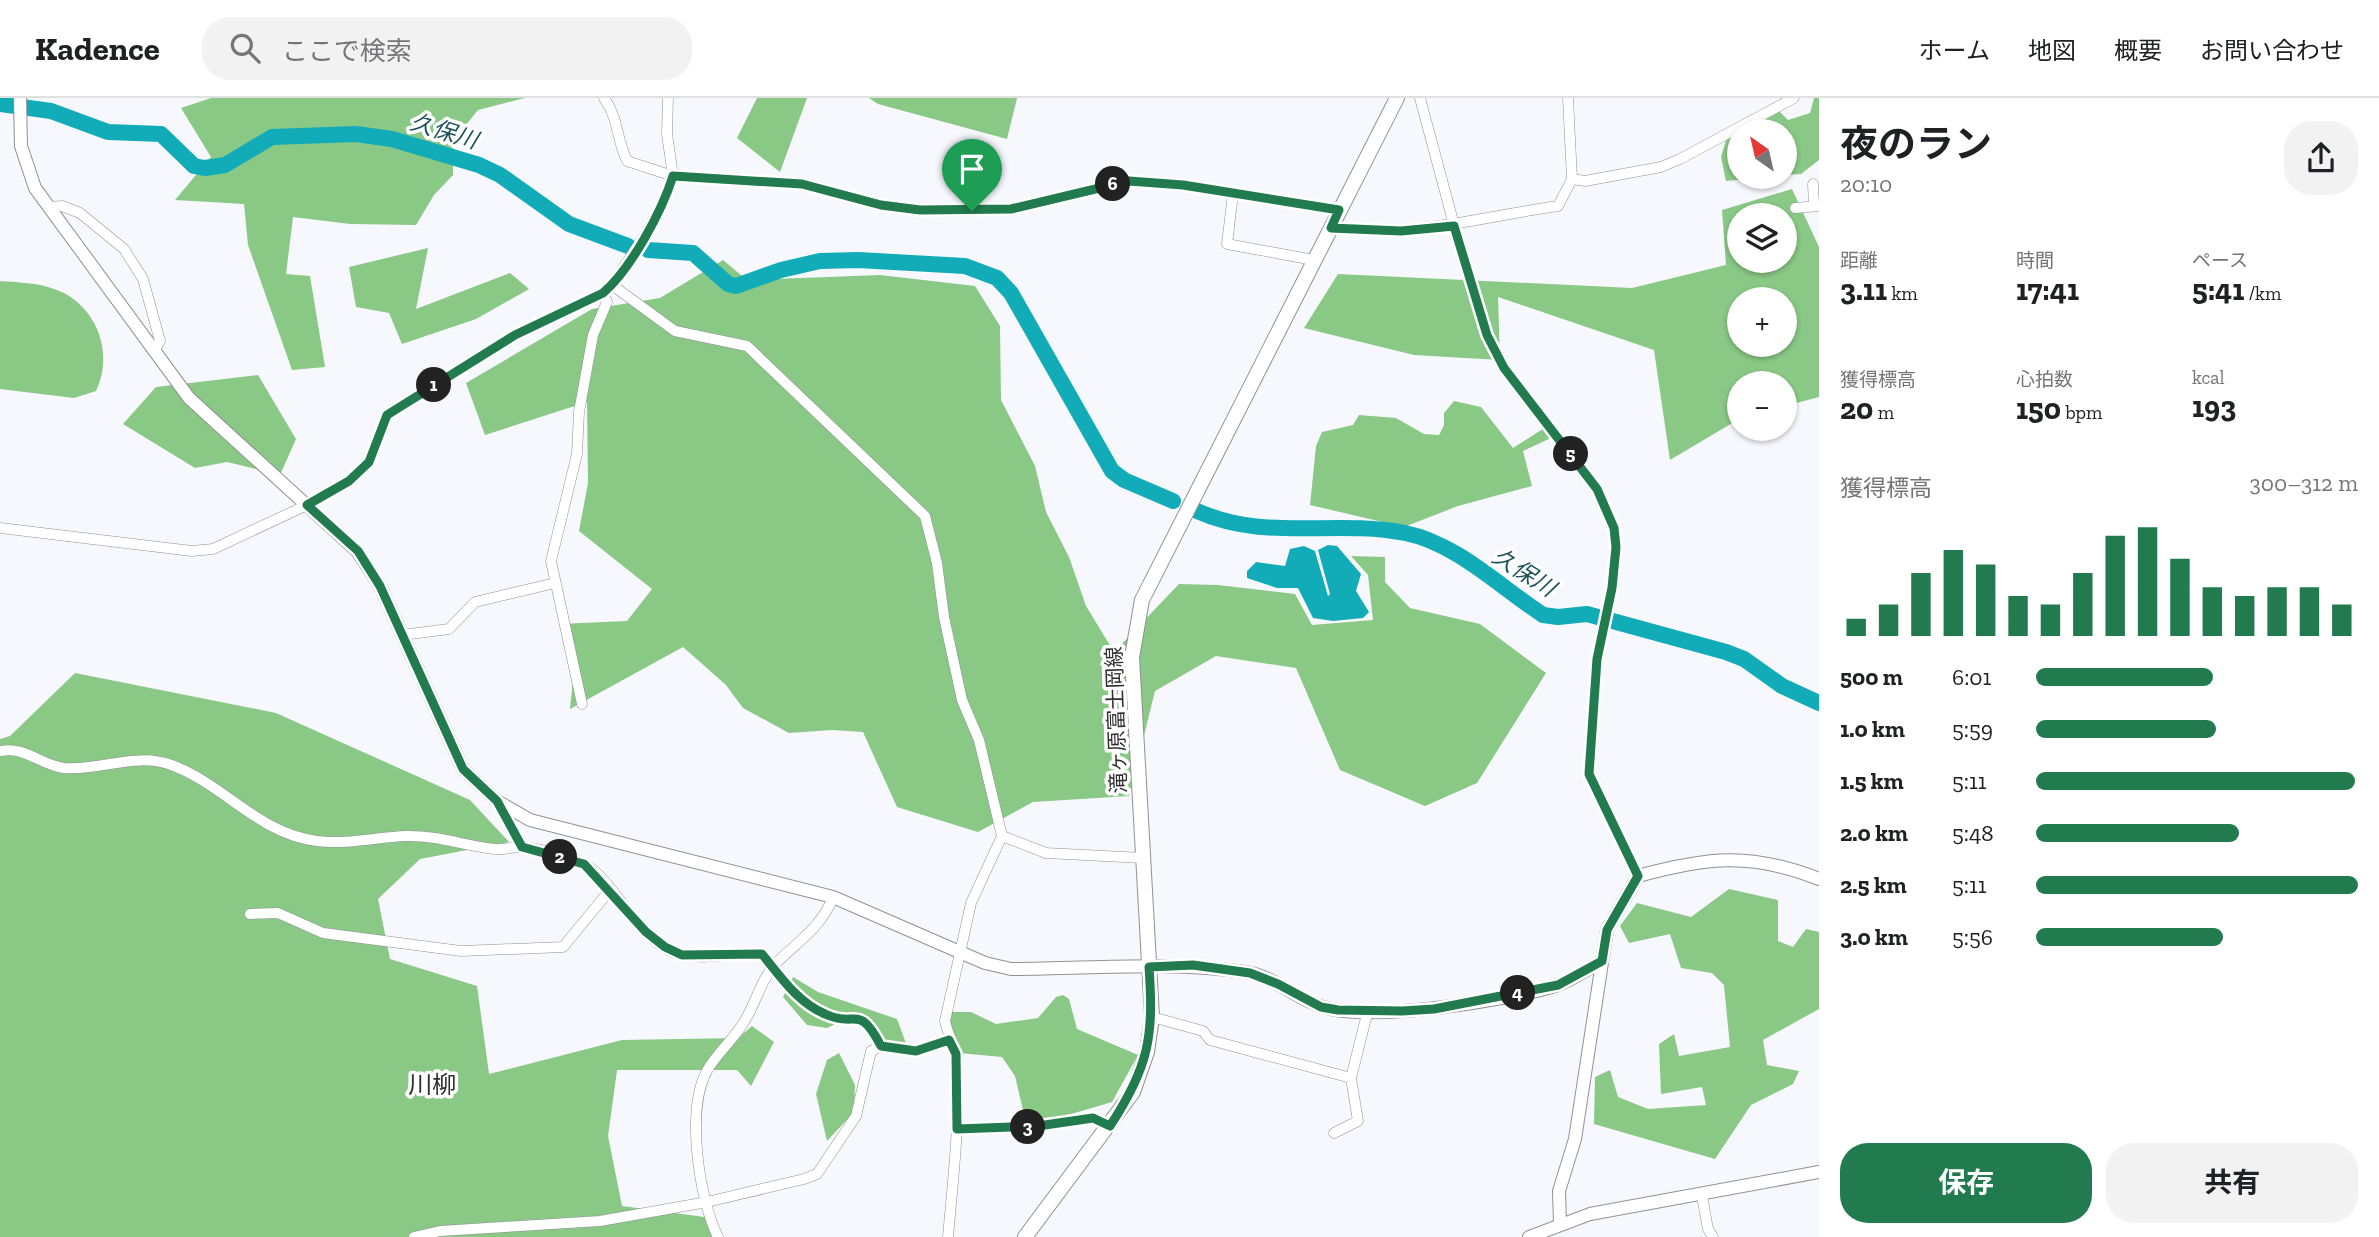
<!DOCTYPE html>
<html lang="ja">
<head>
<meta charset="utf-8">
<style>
	:root { --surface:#fff; --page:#f2f2f2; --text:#202124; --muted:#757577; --line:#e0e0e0; --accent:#227b4f }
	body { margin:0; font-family:"Zilla Slab","Noto Sans JP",serif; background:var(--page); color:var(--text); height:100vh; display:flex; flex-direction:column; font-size:26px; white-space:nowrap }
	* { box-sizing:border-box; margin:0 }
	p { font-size:23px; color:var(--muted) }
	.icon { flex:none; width:38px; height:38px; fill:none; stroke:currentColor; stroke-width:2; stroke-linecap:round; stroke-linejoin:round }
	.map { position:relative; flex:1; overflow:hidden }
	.panel { display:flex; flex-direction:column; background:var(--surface); width:560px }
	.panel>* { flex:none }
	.needle { width:46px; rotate:326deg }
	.controls { position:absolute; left:1727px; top:21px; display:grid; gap:14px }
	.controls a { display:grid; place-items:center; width:70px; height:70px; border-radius:50%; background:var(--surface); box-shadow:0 2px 5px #0004; font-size:35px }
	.pin { position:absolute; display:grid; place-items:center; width:60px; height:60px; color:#fff; margin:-72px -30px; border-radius:50% 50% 50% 0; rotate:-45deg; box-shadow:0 0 7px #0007 }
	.pin .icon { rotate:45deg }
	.km { position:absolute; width:35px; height:35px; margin:-18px; border-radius:50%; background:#222; color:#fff; font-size:19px; line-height:35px; text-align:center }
	.round { display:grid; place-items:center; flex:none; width:74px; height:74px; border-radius:28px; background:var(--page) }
	.overview { display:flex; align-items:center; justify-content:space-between; height:119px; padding:0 21px }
	h1 { font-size:38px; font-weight:700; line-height:52px }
	.metrics { display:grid; grid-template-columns:repeat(3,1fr); gap:10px; height:119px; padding:7px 21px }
	.metrics div { display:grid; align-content:center }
	.metrics b { font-size:30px; font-weight:700 }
	.metrics small { font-size:19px; font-weight:400 }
	.metrics p { font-size:19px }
	.chart { height:196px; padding:14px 21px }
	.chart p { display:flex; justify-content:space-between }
	.chart svg { width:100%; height:126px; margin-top:7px; stroke:var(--accent); stroke-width:6 }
	.button { display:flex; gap:14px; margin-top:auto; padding:14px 21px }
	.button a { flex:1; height:80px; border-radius:28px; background:var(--accent); color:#fff; font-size:28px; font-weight:700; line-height:80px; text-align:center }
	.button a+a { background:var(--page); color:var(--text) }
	ul { padding:0 21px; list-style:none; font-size:23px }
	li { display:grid; grid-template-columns:112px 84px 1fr; align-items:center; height:52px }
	li i { height:18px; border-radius:9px; background:var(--accent) }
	header { display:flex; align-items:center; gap:42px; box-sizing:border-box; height:98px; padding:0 35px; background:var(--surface); border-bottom:2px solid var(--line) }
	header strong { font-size:33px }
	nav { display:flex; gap:38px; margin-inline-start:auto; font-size:24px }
	.search { width:490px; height:63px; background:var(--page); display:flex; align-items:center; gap:18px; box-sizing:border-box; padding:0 24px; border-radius:28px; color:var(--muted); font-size:26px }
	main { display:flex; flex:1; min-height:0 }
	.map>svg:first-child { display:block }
</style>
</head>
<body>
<header>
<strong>Kadence</strong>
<div class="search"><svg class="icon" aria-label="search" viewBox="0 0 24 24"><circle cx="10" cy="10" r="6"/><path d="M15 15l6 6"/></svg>ここで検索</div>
<nav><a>ホーム</a><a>地図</a><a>概要</a><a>お問い合わせ</a></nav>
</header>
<main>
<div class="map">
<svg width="1819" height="1139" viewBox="0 0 1819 1139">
	<rect width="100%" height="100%" fill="#f7f8fd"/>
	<!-- forest -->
	<g fill="#89c885" fill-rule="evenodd">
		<polygon points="211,0 525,0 478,12 453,43 453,77 434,97 416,127 350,126 293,119 286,176 310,178 325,269 292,272 248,147 244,106 175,102 211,59 181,10"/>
		<polygon points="757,0 807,0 780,74 737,40"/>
		<polygon points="869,0 1017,0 1007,41 878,6"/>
		<polygon points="1814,0 1819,0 1819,62 1801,76 1785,77 1785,33 1740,33 1740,79 1769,79 1726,83 1721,59 1728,36 1777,11 1788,22 1810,15"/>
		<path d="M1792,91l27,58v150l-34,9v-23h-45l-1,36 -69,41 -16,-110 -156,-53 2,63 -86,-5 -110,-27 34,-54 294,14 94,-23 -4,-55zM1740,117h45v46h-45zM1740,201h45v46h-45z"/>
		<polygon points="428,150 416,211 510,175 529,191 476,221 402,246 389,215 356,209 349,169"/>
		<path d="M723,162l24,20 133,-5 95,11 25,40 1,74 34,66 11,46 23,45 17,49 28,46 65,-68 39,1 77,9 17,31 61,-5 -5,-45 -17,-19 34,1v25l25,26 70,16 66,49 -69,110 -52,23 -85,-36 -44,-102 -80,-12 -61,35 -26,105 -96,6 -55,30 -81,-25 -34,-75 -31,-2 -43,3 -46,-25 -17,-23 -43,-38 -113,62c3,-30 8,-59 -11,-85l68,-3 25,-32 -73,-58 9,-48 -1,-81 -102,33 -19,-52 126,-74 68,-11z"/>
		<path d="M0,183c16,1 39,2 54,8 42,14 61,64 42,102l-22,7 -74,-9z"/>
		<polygon points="258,277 296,341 280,377 227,364 195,370 123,326 156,289"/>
		<polygon points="1454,303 1481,309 1513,350 1549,327 1551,340 1523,353 1532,388 1458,408 1404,429 1310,407 1316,348 1322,334 1353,327 1359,317 1396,320 1424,336 1439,337 1444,327 1444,315"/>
		<polygon points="75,575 276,615 470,702 509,744 420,761 378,801 390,861 477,888 489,976 622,942 738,940 752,928 774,944 751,988 737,972 617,972 608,1038 622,1108 712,1120 713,1139 0,1139 0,641 10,638"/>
		<polygon points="1729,791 1778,802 1778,843 1793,849 1806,831 1819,834 1819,911 1763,942 1767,967 1799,973 1793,986 1751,1007 1715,1061 1594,1026 1595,979 1610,972 1618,999 1648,1011 1706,1007 1702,989 1661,996 1659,946 1674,936 1679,958 1730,949 1724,887 1712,875 1681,870 1670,836 1629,845 1620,828 1637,805 1691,819"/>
		<polygon points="793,879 818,894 897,921 907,948 885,944 849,919 827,930 807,927 783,899"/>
		<polygon points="1063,897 1069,901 1077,931 1138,957 1112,1004 1027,1029 1015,978 1002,959 959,955 946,920 952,914 971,914 996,926 1038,920 1056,899"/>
		<polygon points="839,955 855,987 854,1014 827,1043 816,996 827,962"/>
	</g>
	<!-- water -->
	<polygon fill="#12acb9" points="1328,447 1337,448 1361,476 1356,493 1369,514 1363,520 1333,523 1313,520 1298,490 1277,490 1247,480 1247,473 1256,464 1285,468 1290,451 1304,448 1315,453 1328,498 1330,496 1318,452"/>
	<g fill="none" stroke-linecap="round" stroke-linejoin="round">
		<!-- river -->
		<g stroke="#12acb9" stroke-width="16">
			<polyline points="0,6 51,13 108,34 161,36 194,68 205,70 225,67 272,39 356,36 392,41 479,67 500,77 569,126 628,148"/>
			<polyline points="648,152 693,155 728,186 736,188 781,172 820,163 858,162 965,168 997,180 1011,195 1112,373 1124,382 1173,403"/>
			<path d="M1197,413c69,31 136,8 208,22 51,10 95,54 138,82l15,2 29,-3 139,38 18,7 38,27 37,17"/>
		</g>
		<!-- minor casing -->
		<g stroke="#909195" stroke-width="11">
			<g id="minor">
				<path d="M604,0c15,21 12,40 23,63l46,15 129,8 94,24 115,2 118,-29 54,4 156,25"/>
				<polyline points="1420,0 1469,183 1487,237 1504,270 1597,391 1614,430 1616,449 1612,490 1597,561 1589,676 1638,778"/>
				<polyline points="1572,81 1585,83 1661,69 1680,61 1794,0"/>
				<polyline points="1813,86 1814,108"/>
				<polyline points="1233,96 1227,146 1314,162"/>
				<polyline points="49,109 62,108 80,115 124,151 143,181 160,243 154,253"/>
				<polyline points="1795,110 1819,108"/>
				<path d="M1331,129c80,12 149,-10 227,-21l14,-27 -4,-81"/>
				<path d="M612,187l63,46 72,15 178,170 12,47 7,54 18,83 17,40 23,96 -31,67 -26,118c2,12 10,25 11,36 5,60 -3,121 -8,180"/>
				<polyline points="0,430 192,453 213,451 307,407 349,383 369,364 387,317 515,237 603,195 612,187 645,137 668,94 673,78 667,36 668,0"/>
				<polyline points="402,537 449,531 475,504 555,485"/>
				<polyline points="582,606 551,463 577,356 579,314 593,237 607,204 603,195"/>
				<path d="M0,653c26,-5 40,14 64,17 38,3 72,-17 110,-2 52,20 85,68 143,75 29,4 60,-4 89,-5 31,-1 59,10 89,13 9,1 18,-2 26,-2 17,1 47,9 62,16 34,18 58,85 99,92 25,5 54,-3 80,-1 18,21 36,49 63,60 32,15 33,-12 56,32"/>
				<polyline points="497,703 522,749"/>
				<polyline points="1002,738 1046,755 1143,760"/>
				<polyline points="250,816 278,815 323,835 461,853 563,849 610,792"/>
				<polyline points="1152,919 1203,933 1210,942 1351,980"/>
				<polyline points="957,1031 1038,1028 1093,1020 1110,1028"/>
				<polyline points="1334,1035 1358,1023 1351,980 1368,912"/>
				<polyline points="1702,1098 1708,1131 1713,1139"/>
				<polyline points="414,1139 440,1133 600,1123 707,1104 804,1081 817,1076 856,1018 871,953 881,948 916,953 949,942"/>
				<path d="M718,1139c-19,-38 -33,-130 -10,-168 10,-17 26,-30 36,-47 11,-17 17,-42 30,-57 22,-22 48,-38 59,-68"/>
			</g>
		</g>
		<!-- tertiary casing -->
		<g stroke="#909195" stroke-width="14">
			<g id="tertiary">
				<path d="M20,0l1,48 14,42 154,210 168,153 23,35 83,183 34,32 33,19 303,77 152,66 26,6c78,0 157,-8 234,3 30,4 50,27 78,35 48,15 182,-6 232,-21 16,-5 32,-17 47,-25"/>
				<path d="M1560,1126l-1,-33 16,-52 32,-209 31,-54c69,-19 113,-24 181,3"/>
				<polyline points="1529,1139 1590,1116 1819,1074"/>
			</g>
		</g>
		<!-- secondary casing -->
		<g stroke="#909195" stroke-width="16">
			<polyline id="secondary" points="1025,1139 1133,994 1147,954 1152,919 1132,559 1142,502 1397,0"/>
		</g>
		<!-- minor -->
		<use href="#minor" stroke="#fff" stroke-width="10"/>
		<!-- tertiary -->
		<use href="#tertiary" stroke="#fff" stroke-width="12"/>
		<!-- secondary -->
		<use href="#secondary" stroke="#fff" stroke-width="14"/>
	</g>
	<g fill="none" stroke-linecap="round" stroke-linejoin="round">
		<!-- route casing -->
		<g stroke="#fff" stroke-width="14">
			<path id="route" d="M673,78l129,8 79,21 39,5 91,-1 118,-28 54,4 156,25 -8,18 70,3 53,-5 33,109 17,33 93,121 17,39 2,19 -4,41 -15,71 -8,115 49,102 -31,54 -5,31 -44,24 -124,24 -32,2 -64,-1 -17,-3 -43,-23 -28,-11 -57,-8 -44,2c5,69 0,100 -39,159l-17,-8 -55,8 -81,3 -1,-75 -7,-14 -33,11 -35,-5c-23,-44 -24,-17 -56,-32 -27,-11 -45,-38 -63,-60l-80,1 -17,-8 -19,-15 -62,-68 -62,-17 -25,-46 -34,-32 -83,-183 -22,-35 -51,-46 42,-24 20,-19 18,-47 128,-80 88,-42c28,-24 59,-82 70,-117z"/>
		</g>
		<!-- route -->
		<use href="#route" stroke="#227b4f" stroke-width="9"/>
	</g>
	<g text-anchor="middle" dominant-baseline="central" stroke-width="7" stroke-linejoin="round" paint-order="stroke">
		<!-- street labels -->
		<g font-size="21" fill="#2f2f31" stroke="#fff">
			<text transform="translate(1116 622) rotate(-92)">滝ヶ原富士岡線</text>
		</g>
		<!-- water labels -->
		<g font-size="23" font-style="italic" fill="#1c5459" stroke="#fff">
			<text transform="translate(444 33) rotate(17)">久保川</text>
			<text transform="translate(1524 474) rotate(32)">久保川</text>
		</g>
		<!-- quarter labels -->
		<g font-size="24" fill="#2f2f31" stroke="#fff">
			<text x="432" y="986">川柳</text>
		</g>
	</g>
</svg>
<div class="controls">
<a><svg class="needle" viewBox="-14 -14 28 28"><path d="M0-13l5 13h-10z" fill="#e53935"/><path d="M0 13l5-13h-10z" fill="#757577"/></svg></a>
<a><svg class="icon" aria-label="layers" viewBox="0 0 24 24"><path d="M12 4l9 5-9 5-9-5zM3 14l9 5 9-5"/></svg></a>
<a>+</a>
<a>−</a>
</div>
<div class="pin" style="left:972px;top:113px;background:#1e9e55"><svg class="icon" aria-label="arrive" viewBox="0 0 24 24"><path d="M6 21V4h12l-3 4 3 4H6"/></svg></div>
<b class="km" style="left:434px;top:287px">1</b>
<b class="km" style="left:560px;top:759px">2</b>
<b class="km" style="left:1028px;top:1029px">3</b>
<b class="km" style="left:1518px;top:895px">4</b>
<b class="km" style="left:1571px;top:356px">5</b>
<b class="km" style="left:1113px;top:86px">6</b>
</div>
<section class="panel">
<div class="overview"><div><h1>夜のラン</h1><p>20:10</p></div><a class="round"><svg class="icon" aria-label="share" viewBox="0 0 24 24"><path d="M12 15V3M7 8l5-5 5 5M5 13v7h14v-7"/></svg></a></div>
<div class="metrics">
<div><p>距離</p><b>3.11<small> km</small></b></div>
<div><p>時間</p><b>17:41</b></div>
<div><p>ペース</p><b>5:41<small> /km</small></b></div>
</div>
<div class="metrics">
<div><p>獲得標高</p><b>20<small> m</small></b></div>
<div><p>心拍数</p><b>150<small> bpm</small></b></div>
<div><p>kcal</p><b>193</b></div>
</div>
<div class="chart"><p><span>獲得標高</span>300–312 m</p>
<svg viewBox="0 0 160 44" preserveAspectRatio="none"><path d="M5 44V38M15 44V33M25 44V22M35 44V14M45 44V19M55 44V30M65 44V33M75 44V22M85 44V9M95 44V6M105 44V17M115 44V27M125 44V30M135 44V27M145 44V27M155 44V33"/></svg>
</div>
<ul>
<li><b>500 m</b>6:01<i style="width:55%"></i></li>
<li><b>1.0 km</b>5:59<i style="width:56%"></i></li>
<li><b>1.5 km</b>5:11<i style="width:99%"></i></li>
<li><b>2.0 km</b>5:48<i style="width:63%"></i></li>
<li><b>2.5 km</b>5:11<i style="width:100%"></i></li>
<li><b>3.0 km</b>5:56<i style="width:58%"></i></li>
</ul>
<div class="button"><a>保存</a><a>共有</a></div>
</section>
</main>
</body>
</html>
